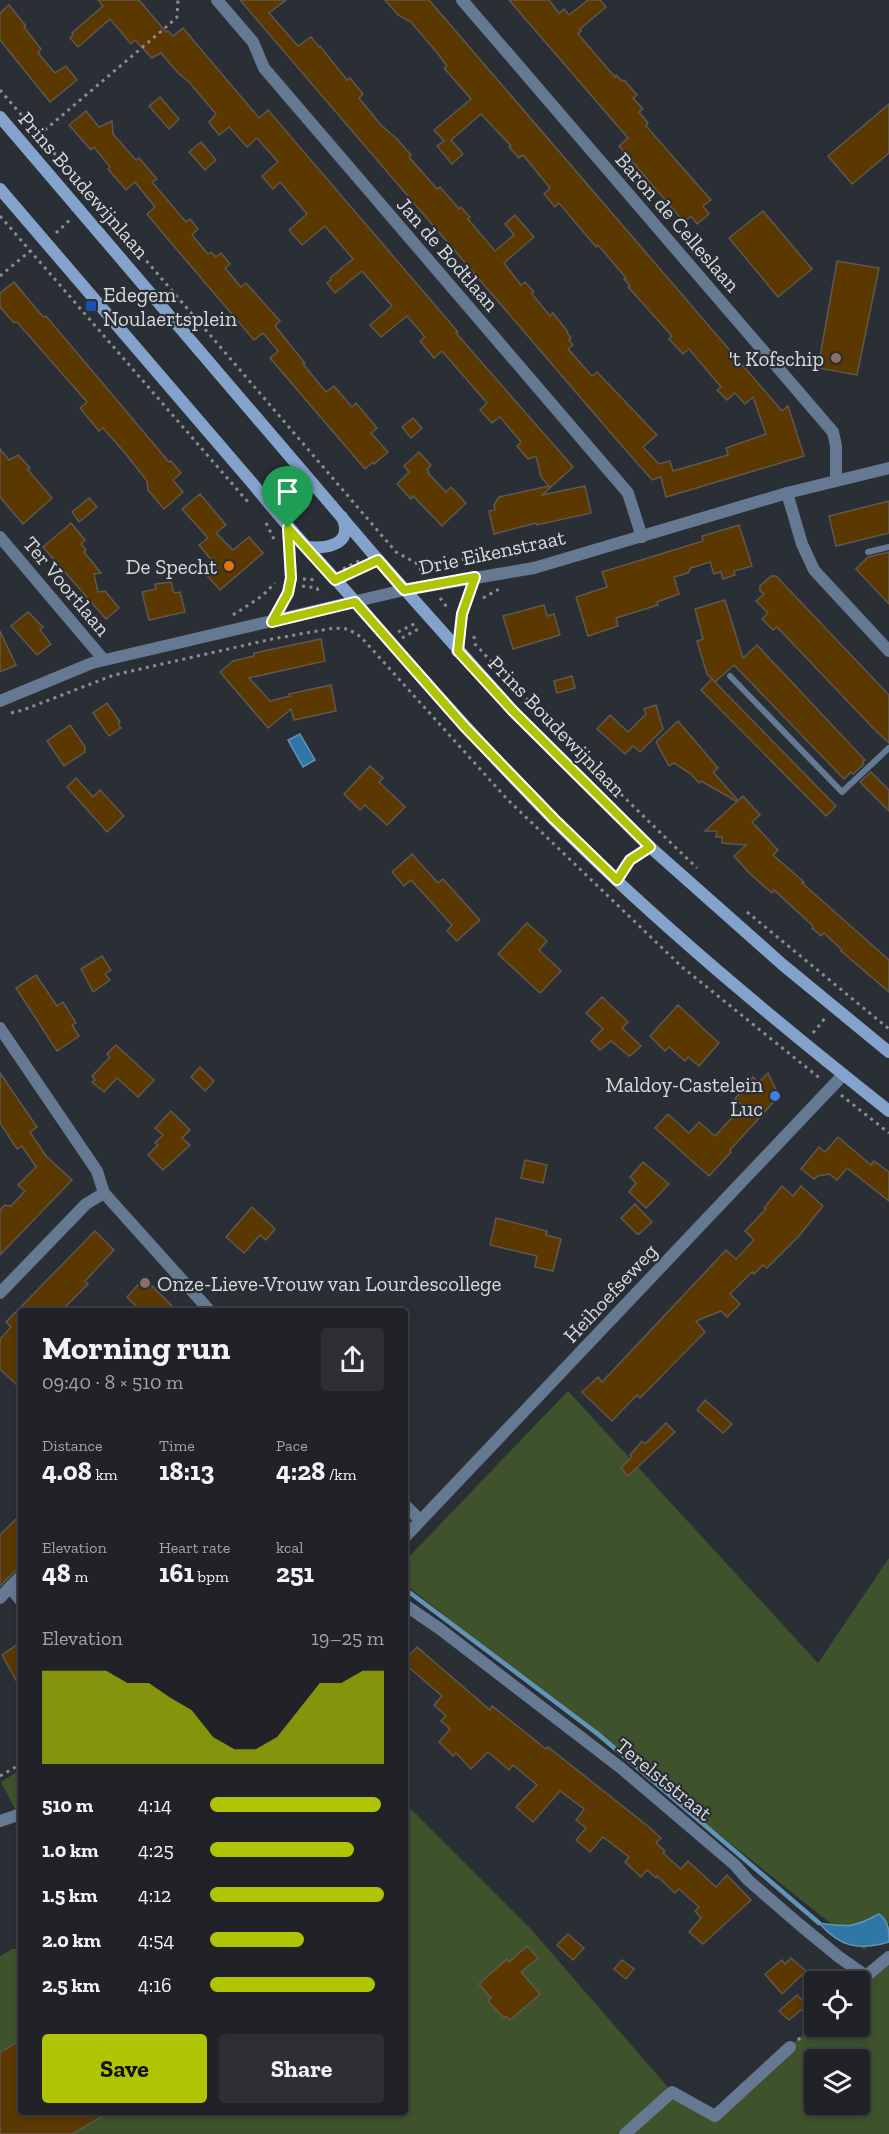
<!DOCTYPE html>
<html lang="en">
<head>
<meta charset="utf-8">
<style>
	:root { --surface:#202228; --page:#2d2f34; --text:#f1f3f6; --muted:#a2a4a8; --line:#3d3f45; --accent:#afc503 }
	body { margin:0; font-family:"Zilla Slab",serif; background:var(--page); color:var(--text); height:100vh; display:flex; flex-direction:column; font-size:22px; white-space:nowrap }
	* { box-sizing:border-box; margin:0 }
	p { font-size:20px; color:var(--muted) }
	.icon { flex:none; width:33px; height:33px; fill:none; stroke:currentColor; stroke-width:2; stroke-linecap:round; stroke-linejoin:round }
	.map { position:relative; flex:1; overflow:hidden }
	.sheet { position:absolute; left:18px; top:1308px; width:390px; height:807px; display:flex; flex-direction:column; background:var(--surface); border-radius:6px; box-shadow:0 3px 9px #0003,0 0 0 2px var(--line) }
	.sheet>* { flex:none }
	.tools { position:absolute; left:804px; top:1971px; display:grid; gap:12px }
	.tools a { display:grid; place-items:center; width:66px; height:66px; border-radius:6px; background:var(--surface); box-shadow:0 3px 9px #0003,0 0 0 2px var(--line); font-size:30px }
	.pin { position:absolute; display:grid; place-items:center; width:51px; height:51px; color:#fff; margin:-62px -26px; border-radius:50% 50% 50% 0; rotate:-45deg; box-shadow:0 0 6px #0007 }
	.pin .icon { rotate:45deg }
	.round { display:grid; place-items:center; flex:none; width:63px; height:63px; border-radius:6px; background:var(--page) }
	.headline { display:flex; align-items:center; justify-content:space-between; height:102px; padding:0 24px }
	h1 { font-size:33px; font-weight:700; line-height:45px }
	.figures { display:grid; grid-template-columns:repeat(3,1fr); gap:9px; height:102px; padding:6px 24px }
	.figures div { display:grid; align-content:center }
	.figures b { font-size:26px; font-weight:700 }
	.figures small { font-size:16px; font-weight:400 }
	.figures p { font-size:16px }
	.chart { height:168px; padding:12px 24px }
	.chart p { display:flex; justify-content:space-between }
	.chart svg { width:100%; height:108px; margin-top:6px; fill:var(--accent); opacity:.7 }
	.cta { display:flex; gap:12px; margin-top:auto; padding:12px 24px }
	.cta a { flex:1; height:69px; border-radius:6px; background:var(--accent); color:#111; font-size:24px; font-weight:700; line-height:69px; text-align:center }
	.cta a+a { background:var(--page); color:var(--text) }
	ul { padding:0 24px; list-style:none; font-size:20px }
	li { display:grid; grid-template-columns:96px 72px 1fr; align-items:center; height:45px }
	li i { height:15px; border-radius:8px; background:var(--accent) }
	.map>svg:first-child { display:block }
</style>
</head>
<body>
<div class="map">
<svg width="889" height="2134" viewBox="0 0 889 2134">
	<rect width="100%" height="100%" fill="#2a2e35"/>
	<!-- green -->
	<g fill="#3e532c" fill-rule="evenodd">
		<polygon points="568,1391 818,1663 889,1558 889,1923 864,1950 405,1584 405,1561"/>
		<polygon points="21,1769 21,1809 16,1811 1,1782"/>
		<path d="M406,1804l124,124 142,164 43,24 99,-92v2h46v-44l29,-25v177h-889v-178l12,-7h9v163h384zM814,2060h46v44h-46z"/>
	</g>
	<!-- water -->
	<g fill="#3076a7" stroke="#6294b8" stroke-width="1.5">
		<polygon points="300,734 315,760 303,767 288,740"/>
		<path d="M879,1914c10,7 10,16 10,28 -31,9 -49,5 -70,-19 29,4 34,5 60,-9z"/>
	</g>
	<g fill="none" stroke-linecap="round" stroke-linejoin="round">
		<!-- stream -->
		<polyline stroke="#6294b8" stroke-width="4.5" points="405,1589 598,1734 819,1923"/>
	</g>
	<!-- building -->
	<g fill="#5b3800" stroke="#5f5851" stroke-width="1.5">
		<polygon points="98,0 139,0 166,32 168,31 173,36 183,28 259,118 268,110 458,332 456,333 573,467 542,495 585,486 591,513 537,525 536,523 494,534 489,511 495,510 494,505 499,497 549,486 541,477 536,456 528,459 517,446 521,442 500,417 492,423 480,410 487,403 442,351 434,358 420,341 425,337 407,316 381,337 370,325 392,306 362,271 335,293 327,283 331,280 330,278 353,259 325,226 302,245 289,230 307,214 280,182 273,189 262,176 278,162 257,138 247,147 229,127 219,135 209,122 216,114 189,82 178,73 161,53 152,58 135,40 131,44 110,19 78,47 70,38 73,35 72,33 103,6"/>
		<polygon points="240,0 286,0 269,13 298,46 311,37 319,47 320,46 347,80 350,78 363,94 359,98 381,125 397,139 411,155 409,157 437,189 440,187 459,209 461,207 470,217 468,219 495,251 514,235 505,224 515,215 534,237 504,263 521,285 525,282 534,292 532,294 550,316 553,313 568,332 567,333 571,338 569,340 573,345 568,349 592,376 597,372 657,435 643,447 659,464 670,461 673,471 728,455 726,448 766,434 753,397 745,404 735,393 727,400 717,390 721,387 689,349 683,354 669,339 672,336 628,287 630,286 624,279 626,278 598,245 596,247 559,203 555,207 544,194 550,188 523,155 519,158 509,147 511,146 481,114 451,140 463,154 452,164 437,146 444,141 434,130 471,99 444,68 447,66 439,55 411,22 398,15 385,0 429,0 782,411 788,406 804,456 666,497 661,477 652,480 616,439"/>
		<polygon points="509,0 549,0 559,13 564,9 569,15 588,0 600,0 606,7 580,29 581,31 578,34 615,77 616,75 622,81 624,80 637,95 633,98 643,109 639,112 648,123 646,126 711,200 703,206 709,214 697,224 691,216 684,222 619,146 628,138"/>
		<polygon points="9,5 26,26 24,27 41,49 38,53 55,73 66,66 77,80 50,102 0,40 0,13"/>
		<polygon points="160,97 179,119 169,129 149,106"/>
		<polygon points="889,104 889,153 852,184 828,156"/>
		<polygon points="86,111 99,127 112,121 113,134 136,160 139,158 157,179 152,182 186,222 190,219 198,229 192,235 208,254 211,252 216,257 221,253 230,264 225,268 241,287 246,283 280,321 275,326 305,363 303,364 326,392 334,386 352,407 356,403 377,428 371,433 388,452 374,464 373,462 365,469 270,358 278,351 263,333 254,340 172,244 147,214 155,207 135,182 126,190 108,169 110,167 94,147 91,150 69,125"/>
		<polygon points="201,142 216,160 205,170 189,152"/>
		<polygon points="763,211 812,269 778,297 729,238"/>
		<polygon points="837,261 879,268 857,375 818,368"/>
		<polygon points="14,282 43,317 46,316 169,462 171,461 181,473 173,480 183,492 164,509 148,490 147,481 125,453 103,428 99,431 80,408 87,402 17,322 14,323 0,307 0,293"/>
		<polygon points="413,418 422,428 411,438 402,427"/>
		<polygon points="0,449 9,460 18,455 30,468 28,470 52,498 23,524 0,497"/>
		<polygon points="419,452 431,465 427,470 429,472 428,473 446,492 451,487 466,503 442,526 413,496 411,499 397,484 409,472 404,466"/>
		<polygon points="200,494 226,525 216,533 233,550 249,537 263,553 220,590 204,572 214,563 199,545 208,538 182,509"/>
		<polygon points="89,498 97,507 79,522 72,512"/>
		<polygon points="889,501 889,533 836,546 829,516"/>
		<polygon points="71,523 85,540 81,544 86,550 84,552 101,573 94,574 98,592 105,591 119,608 106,619 43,547"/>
		<polygon points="739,525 752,566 734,571 735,575 723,579 721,572 714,574 710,562 691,568 688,573 674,577 679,594 657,602 658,605 616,618 618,626 588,636 576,597 607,587 602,572 703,541 702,536"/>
		<polygon points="889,552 889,604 856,569 868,557"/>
		<polygon points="771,576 776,576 889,695 889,743 873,728 777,627 773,630 762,619 768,613 756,601 764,594 760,591 760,586"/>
		<polygon points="171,582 174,593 180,592 185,612 149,620 142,592 156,589 155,584"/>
		<polygon points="725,600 743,658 757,645 865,760 862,762 864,764 853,774 851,772 844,779 734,665 715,682 707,674 697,641 703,639 695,609"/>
		<polygon points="544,605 547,616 554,614 560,635 513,649 503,616"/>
		<polygon points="28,612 43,627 40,630 51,644 37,655 11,626"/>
		<polygon points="0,631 16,665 0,672"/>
		<polygon points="321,639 325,661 249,678 270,701 290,696 289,694 331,685 336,711 294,720 291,709 268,728 220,672 233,661 254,656 254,653"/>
		<polygon points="572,676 575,688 557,693 554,681"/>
		<polygon points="712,679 836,806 826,816 701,690"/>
		<polygon points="107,703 120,722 118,724 121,728 109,736 93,713"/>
		<polygon points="656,705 663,729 640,752 633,746 625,754 597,729 610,715 628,732 646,714 644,709"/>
		<polygon points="678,721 718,768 713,772 737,799 736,801 701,781 699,783 691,774 674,763 669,766 656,742"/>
		<polygon points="70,725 85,747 85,752 64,766 47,741"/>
		<polygon points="370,766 383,778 379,782 405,807 387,825 365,805 360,810 344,794"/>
		<polygon points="871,772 889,790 889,811 860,782"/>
		<polygon points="76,778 93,797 100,790 124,816 107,832 67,787"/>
		<polygon points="743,796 760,815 752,822 778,850 773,855 804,882 802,883 889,960 889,992 841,951 842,950 824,933 821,936 812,928 813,926 774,890 772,893 750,874 734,856 746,845 722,843 722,837 716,837 717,831 705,831"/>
		<polygon points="412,854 438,883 443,879 480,920 457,941 447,931 452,925 411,880 404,886 392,872"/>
		<polygon points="527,923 547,941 539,950 561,971 540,993 498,954"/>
		<polygon points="102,956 111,970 105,974 110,980 93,992 81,969"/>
		<polygon points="36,975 57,1006 63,1002 76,1023 72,1025 79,1036 57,1051 16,988"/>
		<polygon points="602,997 628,1022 622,1028 641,1046 631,1055 629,1056 611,1041 600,1050 591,1041 603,1029 586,1013"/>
		<polygon points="678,1005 719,1043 699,1066 688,1057 685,1061 669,1047 665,1051 650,1036"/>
		<polygon points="116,1045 154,1080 138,1097 117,1078 104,1092 92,1082 95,1080 92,1076 110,1057 107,1054"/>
		<polygon points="200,1067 214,1081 205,1091 191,1077"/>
		<polygon points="0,1073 37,1127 30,1132 46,1156 72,1180 0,1255 0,1210 5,1205 11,1206 25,1191 18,1185 36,1167 22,1146 17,1149 0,1123"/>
		<polygon points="768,1073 779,1096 730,1150 731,1152 709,1176 655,1128 668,1114 689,1133 699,1122 715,1136 743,1106 735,1099 753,1077 758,1083"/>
		<polygon points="171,1111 190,1130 182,1138 190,1145 163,1170 148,1155 158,1145 155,1143 163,1135 155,1128"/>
		<polygon points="838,1137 871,1165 874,1161 889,1172 889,1201 847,1168 837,1180 829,1174 818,1176 814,1179 801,1169 819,1147 825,1152"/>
		<polygon points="525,1160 547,1165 543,1183 521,1178"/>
		<polygon points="643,1162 669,1184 646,1208 629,1192 636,1183 630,1177"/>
		<polygon points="782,1186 793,1196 801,1186 823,1206 798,1237 767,1268 763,1265 754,1274 752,1272 730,1294 740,1304 727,1317 721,1311 696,1321 705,1332 640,1398 637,1395 612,1421 582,1392 598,1377 602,1382 726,1250 736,1259 754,1240 745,1231 766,1209 764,1208"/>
		<polygon points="635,1204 652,1222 639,1234 637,1234 621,1218"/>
		<polygon points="252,1207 275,1229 266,1240 260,1235 244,1253 226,1237"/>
		<polygon points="496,1218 547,1231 546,1235 561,1239 553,1271 535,1267 537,1256 490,1245"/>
		<polygon points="95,1231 114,1250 85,1281 88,1284 61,1311 21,1311 21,1389 0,1369 0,1339 11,1327 6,1322"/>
		<polygon points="144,1278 177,1311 141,1311 127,1297"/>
		<polygon points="705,1400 732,1424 723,1433 697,1410"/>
		<polygon points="666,1423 675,1432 628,1476 621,1468 632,1457 630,1455 642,1441 645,1444"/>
		<polygon points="21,1514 21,1565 0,1586 0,1535"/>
		<polygon points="21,1642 21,1689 2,1655"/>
		<polygon points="417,1647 490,1710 492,1706 546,1749 548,1747 649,1827 661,1838 656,1843 665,1851 663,1853 681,1869 688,1861 716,1887 727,1875 751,1900 703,1944 689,1932 701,1918 695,1911 699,1907 679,1889 675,1893 657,1876 656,1878 647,1870 641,1877 625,1862 629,1857 603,1837 590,1852 576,1840 586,1828 576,1820 584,1809 560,1791 533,1822 516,1807 537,1785 513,1765 509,1770 488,1752 471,1769 456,1753 453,1756 439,1742 450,1729 441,1721 446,1716 434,1705 442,1696 405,1664 405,1660"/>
		<polygon points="568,1934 584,1948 573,1960 557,1945"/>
		<polygon points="527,1946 538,1958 521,1972 540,1994 510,2020 506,2016 504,2018 488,2001 491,1998 479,1984 507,1959 509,1962"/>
		<polygon points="791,1958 806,1971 782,1994 765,1974 782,1960 785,1964"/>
		<polygon points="622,1960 634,1969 626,1979 614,1969"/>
		<polygon points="797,1995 807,2005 789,2020 779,2011"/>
		<polygon points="21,2040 21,2112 110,2112 72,2134 0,2134 0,2052"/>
	</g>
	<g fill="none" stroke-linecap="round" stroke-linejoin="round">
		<!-- path -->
		<g stroke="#898c92" stroke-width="3" stroke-dasharray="3 4.5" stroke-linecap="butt">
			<polyline points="0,90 396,552 416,563 423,573"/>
			<polyline points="39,135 165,28 177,17 178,0"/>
			<polyline points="0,216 248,502"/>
			<polyline points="56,233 71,219"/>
			<polyline points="0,276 30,251"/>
			<polyline points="266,523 274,539"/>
			<polyline points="417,563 521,555"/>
			<polyline points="343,569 361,560"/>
			<polyline points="348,574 367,565"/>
			<polyline points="303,579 318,580"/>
			<polyline points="302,586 317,588 320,595"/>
			<polyline points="440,598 449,610"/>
			<polyline points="483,598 501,588"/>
			<polyline points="233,615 262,596 275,583"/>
			<polyline points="398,632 416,623"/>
			<path d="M474,636l1,8c71,77 146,151 222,224"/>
			<polyline points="402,638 420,628"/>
			<polyline points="11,713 23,710 114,675 272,639 334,628 348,629 361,637 508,800 682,967 822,1080"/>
			<polyline points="747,912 889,1029"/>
			<polyline points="813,1033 826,1017"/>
			<polyline points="841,1095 889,1133"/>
			<polyline points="0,1776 21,1764"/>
			<polyline points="798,2040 814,2024"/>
		</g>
		<!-- service -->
		<g stroke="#657992" stroke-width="6">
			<polyline points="868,552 889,547"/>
			<polyline points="730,676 842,792 889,748"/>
		</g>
		<!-- minor -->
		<g stroke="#657992" stroke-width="12">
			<polyline points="217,0 253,42 264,68 628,493 642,537"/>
			<polyline points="462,0 833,432 836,446 836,480"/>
			<polyline points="787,493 802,544 814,570 889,651"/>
			<polyline points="0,537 104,660"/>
			<polyline points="0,1028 97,1171 104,1193 210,1311"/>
			<polyline points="0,1293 86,1204 104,1193"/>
			<polyline points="405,1505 420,1520"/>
			<polyline points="405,1537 843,1075"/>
			<polyline points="10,1587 21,1576"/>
			<polyline points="0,1598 10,1587 21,1601"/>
			<polyline points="405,1605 440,1629 621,1768 735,1865 748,1880 800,1925 839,1957 866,1976 889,1957"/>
			<polyline points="0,1821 21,1814"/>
			<polyline points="625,2134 672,2092 715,2116 790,2047"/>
		</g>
		<!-- tertiary -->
		<g stroke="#657992" stroke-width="12">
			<polyline points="272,622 288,593 291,578 288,528"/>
			<polyline points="457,651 462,614 475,577"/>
			<polyline points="0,701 92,663 404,590 534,568 787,493 889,468"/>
		</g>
		<!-- secondary -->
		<g stroke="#83a3cc" stroke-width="12">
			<polyline points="0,117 373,554 513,711 650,847 783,965 889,1052"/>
			<path d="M0,189l253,295c34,43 71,82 107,123 63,73 126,144 193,212 105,105 220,200 336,292"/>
			<path d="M306,547c20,2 49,-2 36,-30"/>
			<polyline points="617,880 630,860 650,847"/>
		</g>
	</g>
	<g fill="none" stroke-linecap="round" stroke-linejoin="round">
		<!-- route casing -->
		<g stroke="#fff" stroke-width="12">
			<polygon id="route" points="288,528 335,580 378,560 404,590 475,577 462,614 458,651 513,711 650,847 630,860 617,880 554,819 465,727 355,602 272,622 288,593 291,578"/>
		</g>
		<!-- route -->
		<use href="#route" stroke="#afc503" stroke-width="8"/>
	</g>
	<!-- markers -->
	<rect fill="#1a4fb4" stroke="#2a2e35" stroke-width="2" x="85" y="300" width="12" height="12" rx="3"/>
	<g fill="#8d6e63" stroke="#2a2e35" stroke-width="2">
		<circle cx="836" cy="358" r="6"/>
		<circle cx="145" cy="1283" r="6"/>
	</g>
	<circle fill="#e8710a" stroke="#2a2e35" stroke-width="2" cx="229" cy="566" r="6"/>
	<circle fill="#3f7fe0" stroke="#2a2e35" stroke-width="2" cx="775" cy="1096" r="6"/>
	<g text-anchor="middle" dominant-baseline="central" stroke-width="4.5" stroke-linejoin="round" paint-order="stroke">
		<!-- street labels -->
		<g font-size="21" fill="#d7dade" stroke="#2a2e35">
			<text transform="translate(84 185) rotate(49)">Prins Boudewijnlaan</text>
			<text transform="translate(678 222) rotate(49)">Baron de Celleslaan</text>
			<text transform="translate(448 254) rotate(49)">Jan de Bodtlaan</text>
			<text transform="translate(492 552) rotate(-12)">Drie Eikenstraat</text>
			<text transform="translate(67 586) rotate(50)">Ter Voortlaan</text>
			<text transform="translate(557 726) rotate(46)">Prins Boudewijnlaan</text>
			<text transform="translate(610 1293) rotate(-47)">Heihoefseweg</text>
			<text transform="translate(664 1779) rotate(39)">Terelststraat</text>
		</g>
		<!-- poi labels -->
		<g font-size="21" fill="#d7dade" stroke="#2a2e35" text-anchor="end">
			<text x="103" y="294" text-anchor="start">Edegem<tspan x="103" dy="24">Noulaertsplein</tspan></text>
			<text x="824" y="358">'t Kofschip</text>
			<text x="217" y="566">De Specht</text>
			<text x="763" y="1084">Maldoy-Castelein<tspan x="763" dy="24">Luc</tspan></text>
			<text x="157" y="1283" text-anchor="start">Onze-Lieve-Vrouw van Lourdescollege</text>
		</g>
	</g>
</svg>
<div class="tools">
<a><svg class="icon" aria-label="locate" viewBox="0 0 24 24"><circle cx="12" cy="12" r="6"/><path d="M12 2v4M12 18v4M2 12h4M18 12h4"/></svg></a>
<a><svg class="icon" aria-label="layers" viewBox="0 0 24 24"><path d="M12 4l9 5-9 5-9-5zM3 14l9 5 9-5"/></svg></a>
</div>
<div class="pin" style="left:288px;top:528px;background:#1e9e55"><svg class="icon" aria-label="arrive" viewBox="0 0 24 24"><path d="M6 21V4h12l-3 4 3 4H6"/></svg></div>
<section class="sheet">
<div class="headline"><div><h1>Morning run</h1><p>09:40 · 8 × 510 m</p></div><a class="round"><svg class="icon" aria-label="share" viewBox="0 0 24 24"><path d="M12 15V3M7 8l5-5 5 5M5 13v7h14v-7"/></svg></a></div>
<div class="figures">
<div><p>Distance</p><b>4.08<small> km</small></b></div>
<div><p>Time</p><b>18:13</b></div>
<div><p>Pace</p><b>4:28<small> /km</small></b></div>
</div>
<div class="figures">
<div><p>Elevation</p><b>48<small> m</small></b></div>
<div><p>Heart rate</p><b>161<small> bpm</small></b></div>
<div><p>kcal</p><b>251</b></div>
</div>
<div class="chart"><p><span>Elevation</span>19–25 m</p>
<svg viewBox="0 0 160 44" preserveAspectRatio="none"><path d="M0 44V6L10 6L20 6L30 6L40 11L50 11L60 17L70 22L80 33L90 38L100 38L110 33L120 22L130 11L140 11L150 6L160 6V44z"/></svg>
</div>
<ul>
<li><b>510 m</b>4:14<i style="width:98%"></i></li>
<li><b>1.0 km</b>4:25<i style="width:83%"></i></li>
<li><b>1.5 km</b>4:12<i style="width:100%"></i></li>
<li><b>2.0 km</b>4:54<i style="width:54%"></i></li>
<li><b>2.5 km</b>4:16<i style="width:95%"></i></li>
</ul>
<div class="cta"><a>Save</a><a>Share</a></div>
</section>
</div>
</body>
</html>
